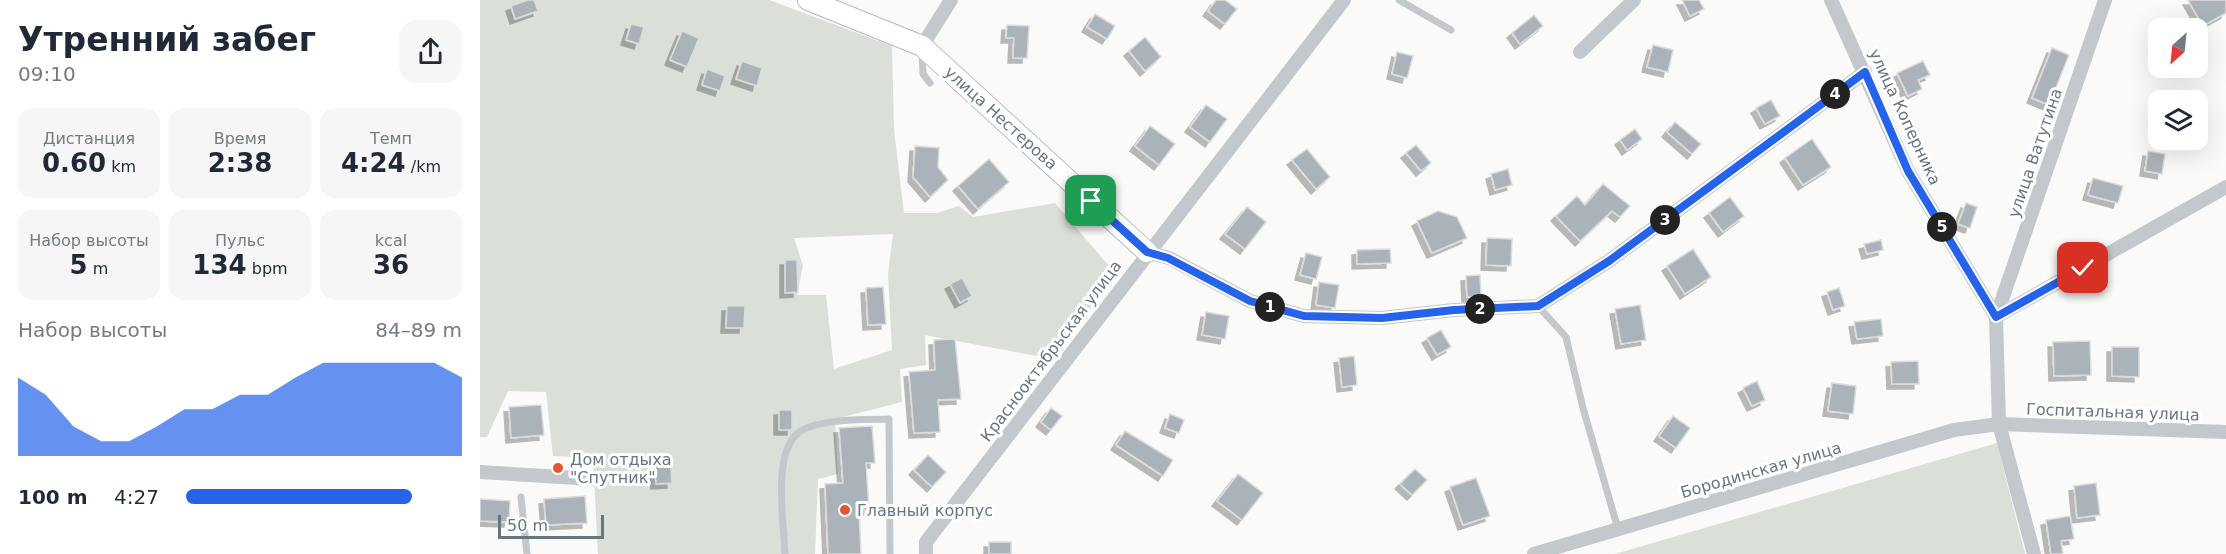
<!DOCTYPE html>
<html lang="ru">
<head>
<meta charset="utf-8">
<style>
	:root { --surface:#fff; --page:#f6f6f7; --text:#1f2937; --muted:#747a83; --accent:#2563eb }
	body { margin:0; font-family:"DejaVu Sans",sans-serif; background:var(--page); color:var(--text); height:100vh; display:flex; flex-direction:column; font-size:22px; white-space:nowrap }
	* { box-sizing:border-box; margin:0 }
	p { font-size:20px; color:var(--muted) }
	.icon { flex:none; width:33px; height:33px; fill:none; stroke:currentColor; stroke-width:2; stroke-linecap:round; stroke-linejoin:round }
	.map { position:relative; flex:1; overflow:hidden }
	.details { display:flex; flex-direction:column; background:var(--surface); width:480px }
	.details>* { flex:none }
	.needle { width:39px; rotate:207deg }
	.buttons { position:absolute; left:1668px; top:18px; display:grid; gap:12px }
	.buttons a { display:grid; place-items:center; width:60px; height:60px; border-radius:12px; background:var(--surface); box-shadow:0 6px 24px #0002; font-size:30px }
	.scale { position:absolute; left:18px; bottom:15px; width:106px; box-sizing:border-box; padding-left:6px; border:3px solid #657683; border-top:0; font-size:16px; line-height:21px; white-space:nowrap; color:#657683; -webkit-text-stroke:4px #fff; paint-order:stroke }
	.pin { position:absolute; display:grid; place-items:center; width:51px; height:51px; color:#fff; margin:-26px; border-radius:12px; box-shadow:0 3px 9px #0006 }
	.km { position:absolute; width:30px; height:30px; margin:-15px; border-radius:50%; background:#222; color:#fff; font-size:16px; line-height:30px; text-align:center }
	.round { display:grid; place-items:center; flex:none; width:63px; height:63px; border-radius:18px; background:var(--page) }
	.headline { display:flex; align-items:center; justify-content:space-between; height:102px; padding:0 18px }
	h1 { font-size:33px; font-weight:700; line-height:45px }
	.metrics { display:grid; grid-template-columns:repeat(3,1fr); gap:9px; height:102px; padding:6px 18px }
	.metrics div { display:grid; align-content:center; border-radius:15px; background:var(--page); text-align:center }
	.metrics b { font-size:26px; font-weight:700 }
	.metrics small { font-size:16px; font-weight:400 }
	.metrics p { font-size:16px }
	.chart { height:168px; padding:12px 18px }
	.chart p { display:flex; justify-content:space-between }
	.chart svg { width:100%; height:108px; margin-top:6px; fill:var(--accent); opacity:.7 }
	ul { padding:0 18px; list-style:none; font-size:20px }
	li { display:grid; grid-template-columns:96px 72px 1fr; align-items:center; height:45px }
	li i { height:15px; border-radius:8px; background:var(--accent) }
	main { display:flex; flex:1; min-height:0 }
	.map>svg:first-child { display:block }
</style>
</head>
<body>
<main>
<section class="details">
<div class="headline"><div><h1>Утренний забег</h1><p>09:10</p></div><a class="round"><svg class="icon" aria-label="share" viewBox="0 0 24 24"><path d="M12 15V3M7 8l5-5 5 5M5 13v7h14v-7"/></svg></a></div>
<div class="metrics">
<div><p>Дистанция</p><b>0.60<small> km</small></b></div>
<div><p>Время</p><b>2:38</b></div>
<div><p>Темп</p><b>4:24<small> /km</small></b></div>
</div>
<div class="metrics">
<div><p>Набор высоты</p><b>5<small> m</small></b></div>
<div><p>Пульс</p><b>134<small> bpm</small></b></div>
<div><p>kcal</p><b>36</b></div>
</div>
<div class="chart"><p><span>Набор высоты</span>84–89 m</p>
<svg viewBox="0 0 160 44" preserveAspectRatio="none"><path d="M0 44V12L10 19L20 32L30 38L40 38L50 32L60 25L70 25L80 19L90 19L100 12L110 6L120 6L130 6L140 6L150 6L160 12V44z"/></svg>
</div>
<ul>
<li><b>100 m</b>4:27<i style="width:82%"></i></li>
</ul>
</section>
<div class="map">
<svg width="1746" height="554" viewBox="0 0 1746 554">
	<defs>
		<filter id="shadow"><feDropShadow dx="-5" dy="5" stdDeviation="0" flood-color="#0004"/></filter>
	</defs>
	<rect width="100%" height="100%" fill="#fafaf8"/>
	<!-- green -->
	<g fill="#dadfd7" fill-rule="evenodd">
		<path d="M0,0h289l123,46 2,84 10,83h33l22,-7 14,11 82,-14 61,71 -63,85 -128,-24 1,30 -26,4 2,33 -67,17 3,55 -20,5 -3,75h-217l-5,-96 -40,-2 -7,-64 -38,-1 -21,46h-7zM413,234l-5,40 4,76 -58,19 -8,-74h-29l6,-29 -9,-28z"/>
		<polygon points="1517,443 1545,554 1135,554"/>
	</g>
	<!-- building -->
	<g fill="#aab3b9" stroke="#dcdcda" stroke-width="1.5" filter="url(#shadow)">
		<polygon points="48,0 54,0 58,11 35,19 31,6"/>
		<polygon points="736,0 745,0 757,9 745,24 728,11"/>
		<polygon points="1202,0 1219,0 1224,9 1210,16"/>
		<polygon points="1708,0 1746,0 1746,13 1723,26"/>
		<polygon points="615,14 635,26 627,39 607,27"/>
		<polygon points="1054,15 1063,26 1040,44 1032,33"/>
		<polygon points="151,24 164,27 159,44 146,40"/>
		<polygon points="527,25 549,26 547,58 533,58 534,38 526,38"/>
		<polygon points="202,31 219,38 207,67 190,60"/>
		<polygon points="665,37 681,57 665,71 649,51"/>
		<polygon points="1173,45 1193,50 1188,72 1167,67"/>
		<polygon points="1572,48 1589,55 1569,105 1552,98"/>
		<polygon points="917,52 933,56 927,78 912,74"/>
		<polygon points="262,61 282,68 277,86 256,79"/>
		<polygon points="1443,61 1450,75 1438,80 1442,89 1428,96 1417,73"/>
		<polygon points="227,69 245,76 240,91 222,85"/>
		<polygon points="1291,100 1300,116 1285,124 1276,108"/>
		<polygon points="726,105 747,119 730,142 710,127"/>
		<polygon points="1195,122 1221,144 1212,154 1187,132"/>
		<polygon points="670,126 695,144 679,165 655,146"/>
		<polygon points="1155,129 1162,139 1147,150 1140,140"/>
		<polygon points="1332,139 1351,167 1323,185 1305,158"/>
		<polygon points="936,145 951,163 941,171 926,153"/>
		<polygon points="435,146 459,148 458,167 468,180 450,197 433,177"/>
		<polygon points="827,149 850,177 836,189 812,160"/>
		<polygon points="1668,151 1685,154 1682,174 1665,171"/>
		<polygon points="509,159 529,182 498,209 478,186"/>
		<polygon points="1028,169 1032,185 1015,190 1011,174"/>
		<polygon points="1613,178 1643,186 1638,203 1608,195"/>
		<polygon points="1123,184 1150,206 1140,217 1132,211 1100,241 1076,216 1097,196 1105,205"/>
		<polygon points="1250,197 1264,216 1243,232 1229,213"/>
		<polygon points="1486,203 1497,207 1490,228 1478,224"/>
		<polygon points="767,207 786,222 765,249 745,234"/>
		<polygon points="958,211 977,217 987,238 952,253 937,221"/>
		<polygon points="1007,238 1032,239 1031,266 1006,265"/>
		<polygon points="1401,240 1403,250 1387,254 1384,244"/>
		<polygon points="910,249 911,263 877,264 877,250"/>
		<polygon points="1213,249 1231,277 1205,294 1187,266"/>
		<polygon points="826,253 842,257 836,279 820,275"/>
		<polygon points="305,260 317,260 318,292 305,293"/>
		<polygon points="1000,275 1001,296 987,297 986,276"/>
		<polygon points="482,278 492,296 480,303 470,284"/>
		<polygon points="839,282 859,285 855,308 836,305"/>
		<polygon points="403,287 406,324 388,325 386,288"/>
		<polygon points="1359,288 1365,306 1353,310 1347,292"/>
		<polygon points="1160,305 1166,340 1141,344 1135,309"/>
		<polygon points="247,306 265,306 264,328 246,328"/>
		<polygon points="726,312 749,316 745,339 722,335"/>
		<polygon points="1401,319 1403,336 1377,339 1374,322"/>
		<polygon points="961,330 971,347 957,355 947,338"/>
		<polygon points="475,339 481,399 458,400 460,432 434,433 429,372 455,370 454,340"/>
		<polygon points="1610,341 1611,375 1574,376 1573,342"/>
		<polygon points="1632,347 1659,347 1659,377 1632,376"/>
		<polygon points="874,356 877,385 862,387 859,358"/>
		<polygon points="1438,361 1439,384 1412,384 1411,362"/>
		<polygon points="1277,381 1285,400 1272,406 1263,388"/>
		<polygon points="1352,383 1376,386 1373,414 1348,411"/>
		<polygon points="61,405 64,435 31,438 29,407"/>
		<polygon points="571,408 582,416 571,430 561,422"/>
		<rect x="299" y="410" width="13" height="20"/>
		<polygon points="690,414 704,420 699,433 685,428"/>
		<polygon points="1193,416 1210,428 1196,448 1179,436"/>
		<polygon points="392,426 395,463 386,463 389,510 379,510 381,554 348,554 345,484 363,483 359,428"/>
		<polygon points="645,431 693,460 683,476 636,445"/>
		<polygon points="190,453 192,483 176,484 174,455"/>
		<polygon points="448,455 466,472 452,487 434,470"/>
		<polygon points="935,469 947,480 932,495 920,484"/>
		<polygon points="758,474 783,493 762,520 737,501"/>
		<polygon points="996,478 1010,516 983,525 970,487"/>
		<polygon points="1616,483 1620,515 1597,518 1594,486"/>
		<polygon points="105,496 107,523 66,525 64,499"/>
		<polygon points="0,499 30,501 29,522 0,521"/>
		<polygon points="1590,516 1594,539 1581,541 1583,554 1571,554 1566,520"/>
		<rect x="509" y="542" width="22" height="12"/>
	</g>
	<g fill="none" stroke-linecap="round" stroke-linejoin="round">
		<!-- secondary casing -->
		<g stroke="#b3babf" stroke-width="22">
			<polyline id="secondary" points="328,0 442,46 667,252"/>
		</g>
		<!-- lane -->
		<g stroke="#c3c8cc" stroke-width="7">
			<polyline points="919,0 971,30"/>
			<polyline points="442,52 443,74 450,83"/>
			<polyline points="1058,306 1086,337 1103,408 1138,529"/>
			<polyline points="41,497 47,554"/>
			<path d="M305,554c-1,-30 -13,-100 13,-121 19,-15 68,-13 91,-14l1,135"/>
		</g>
		<!-- street -->
		<g stroke="#c3c8cc" stroke-width="14">
			<polyline points="1351,0 1428,171 1516,317 1519,424 1554,554"/>
			<polyline points="442,46 471,0"/>
			<polyline points="1100,52 1154,0"/>
			<polyline points="667,252 689,258 770,301 824,316 902,318 974,310 1058,306 1129,261 1385,72"/>
			<polyline points="1516,317 1625,0"/>
			<polyline points="1516,317 1746,187"/>
			<polyline points="0,472 113,479"/>
			<polyline points="446,554 446,542 864,0"/>
			<polyline points="1054,554 1474,430 1519,424 1746,432"/>
		</g>
		<!-- secondary -->
		<use href="#secondary" stroke="#fff" stroke-width="20"/>
	</g>
	<g fill="none" stroke-linecap="round" stroke-linejoin="round">
		<!-- route casing -->
		<g stroke="#fff" stroke-width="12">
			<polyline id="route" points="611,201 667,252 688,258 770,301 824,316 902,318 974,310 1058,306 1129,261 1385,72 1428,171 1516,317 1603,268"/>
		</g>
		<!-- route -->
		<use href="#route" stroke="#2563eb" stroke-width="8"/>
	</g>
	<!-- markers -->
	<g fill="#e4572e" stroke="#fff" stroke-width="2">
		<circle cx="78" cy="468" r="6"/>
		<circle cx="365" cy="510" r="6"/>
	</g>
	<g text-anchor="middle" dominant-baseline="central" stroke-width="6" stroke-linejoin="round" paint-order="stroke">
		<!-- street labels -->
		<g font-size="16" fill="#657683" stroke="#fff">
			<text transform="translate(1425 117) rotate(65)">улица Коперника</text>
			<text transform="translate(521 118) rotate(42)">улица Нестерова</text>
			<text transform="translate(1555 153) rotate(-71)">улица Ватутина</text>
			<text transform="translate(571 351) rotate(-53)">Краснооктябрьская улица</text>
			<text transform="translate(1633 412) rotate(2)">Госпитальная улица</text>
			<text transform="translate(1281 470) rotate(-16)">Бородинская улица</text>
		</g>
		<!-- poi labels -->
		<g font-size="16" fill="#657683" stroke="#fff" text-anchor="start">
			<text x="90" y="459">Дом отдыха<tspan x="90" dy="18">"Спутник"</tspan></text>
			<text x="377" y="510">Главный корпус</text>
		</g>
	</g>
</svg>
<div class="buttons">
<a><svg class="needle" viewBox="-14 -14 28 28"><path d="M0-13l5 13h-10z" fill="#e53935"/><path d="M0 13l5-13h-10z" fill="#747a83"/></svg></a>
<a><svg class="icon" aria-label="layers" viewBox="0 0 24 24"><path d="M12 4l9 5-9 5-9-5zM3 14l9 5 9-5"/></svg></a>
</div>
<div class="scale">50 m</div>
<div class="pin" style="left:611px;top:201px;background:#1e9e55"><svg class="icon" aria-label="arrive" viewBox="0 0 24 24"><path d="M6 21V4h12l-3 4 3 4H6"/></svg></div>
<div class="pin" style="left:1603px;top:268px;background:#d93025"><svg class="icon" aria-label="check" viewBox="0 0 24 24"><path d="M5 12l5 5 9-10"/></svg></div>
<b class="km" style="left:790px;top:307px">1</b>
<b class="km" style="left:1000px;top:309px">2</b>
<b class="km" style="left:1185px;top:220px">3</b>
<b class="km" style="left:1355px;top:94px">4</b>
<b class="km" style="left:1462px;top:227px">5</b>
</div>
</main>
</body>
</html>
